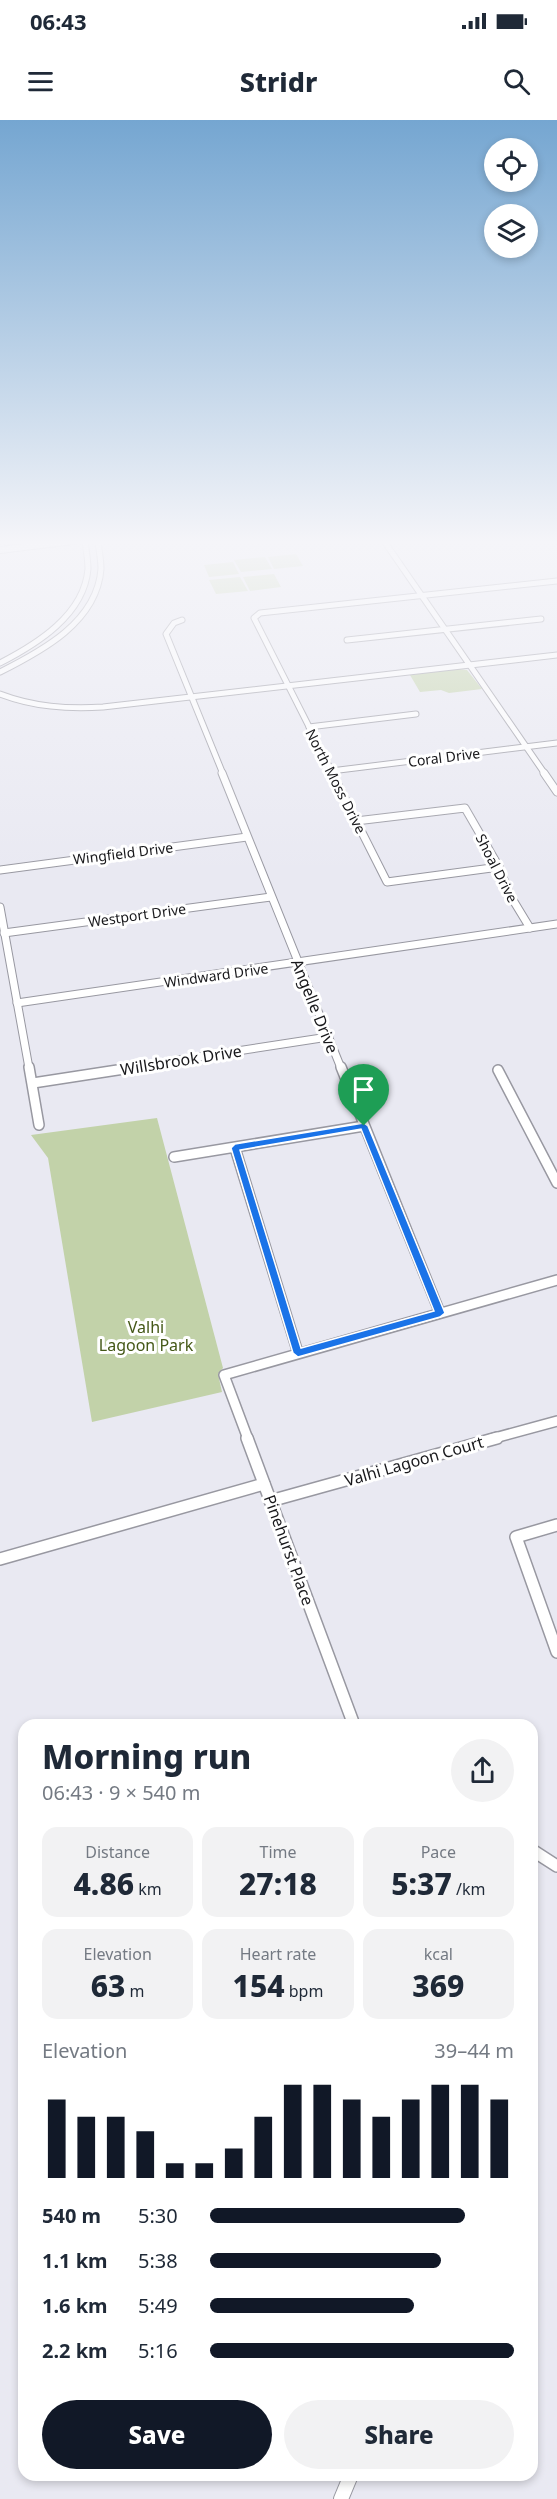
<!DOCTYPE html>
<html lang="en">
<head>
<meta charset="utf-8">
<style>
	:root { --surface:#fff; --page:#f2f2f3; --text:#1f2937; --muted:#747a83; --accent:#111827 }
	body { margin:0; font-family:"Noto Sans",sans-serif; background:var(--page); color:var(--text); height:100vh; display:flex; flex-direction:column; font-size:22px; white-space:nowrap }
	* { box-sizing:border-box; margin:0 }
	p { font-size:20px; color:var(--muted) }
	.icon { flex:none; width:33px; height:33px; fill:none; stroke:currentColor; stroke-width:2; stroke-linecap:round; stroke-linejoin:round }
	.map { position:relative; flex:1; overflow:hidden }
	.panel { position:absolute; left:18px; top:1599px; width:520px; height:762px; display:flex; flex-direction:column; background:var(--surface); border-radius:18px; box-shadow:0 3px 9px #0003 }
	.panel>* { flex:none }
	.fabs { position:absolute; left:484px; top:18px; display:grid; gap:12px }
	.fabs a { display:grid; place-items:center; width:54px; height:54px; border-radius:50%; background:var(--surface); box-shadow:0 3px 9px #0003; font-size:30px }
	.pin { position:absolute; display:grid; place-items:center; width:51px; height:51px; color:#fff; margin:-62px -26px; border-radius:50% 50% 50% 0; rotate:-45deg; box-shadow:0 0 6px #0007 }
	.pin .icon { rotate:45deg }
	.round { display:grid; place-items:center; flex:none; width:63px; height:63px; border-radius:32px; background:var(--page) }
	.summary { display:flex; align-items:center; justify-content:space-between; height:102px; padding:0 24px }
	h1 { font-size:33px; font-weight:800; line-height:45px }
	.metrics { display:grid; grid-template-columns:repeat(3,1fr); gap:9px; height:102px; padding:6px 24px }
	.metrics div { display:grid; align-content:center; border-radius:15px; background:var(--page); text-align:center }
	.metrics b { font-size:30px; font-weight:800 }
	.metrics small { font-size:16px; font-weight:400 }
	.metrics p { font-size:16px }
	.chart { height:168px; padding:12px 24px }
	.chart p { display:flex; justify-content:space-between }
	.chart svg { width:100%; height:108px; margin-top:6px; stroke:var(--accent); stroke-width:6 }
	.button { display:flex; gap:12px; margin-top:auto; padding:12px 24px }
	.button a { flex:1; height:69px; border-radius:36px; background:var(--accent); color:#fff; font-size:24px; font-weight:800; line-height:69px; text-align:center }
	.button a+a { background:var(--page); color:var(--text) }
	ul { padding:0 24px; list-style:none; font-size:20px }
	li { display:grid; grid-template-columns:96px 72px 1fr; align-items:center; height:45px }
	li i { height:15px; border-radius:8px; background:var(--accent) }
	.status { display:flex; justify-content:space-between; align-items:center; height:42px; padding:0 30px; background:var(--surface); direction:ltr }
	.status svg { height:16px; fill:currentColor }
	header { display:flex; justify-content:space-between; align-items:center; height:78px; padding:0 24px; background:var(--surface); font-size:27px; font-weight:800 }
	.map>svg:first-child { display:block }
</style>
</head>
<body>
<div class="status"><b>06:43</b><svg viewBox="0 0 49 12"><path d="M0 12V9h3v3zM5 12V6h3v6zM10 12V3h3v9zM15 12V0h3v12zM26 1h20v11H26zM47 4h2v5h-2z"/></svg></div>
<header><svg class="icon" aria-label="menu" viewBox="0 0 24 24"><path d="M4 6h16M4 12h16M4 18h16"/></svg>Stridr<svg class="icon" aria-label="search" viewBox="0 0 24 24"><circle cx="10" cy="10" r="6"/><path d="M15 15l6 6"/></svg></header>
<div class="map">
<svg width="557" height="2379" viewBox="0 0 557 2379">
	<rect width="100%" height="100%" fill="#e9e9f2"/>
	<!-- green -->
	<g fill="#c2d2a9">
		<polygon points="296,434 303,446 274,449 268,437"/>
		<polygon points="265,437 272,449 241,452 234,440"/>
		<polygon points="233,442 239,454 209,457 204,445"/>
		<polygon points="274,454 281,467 250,471 243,457"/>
		<polygon points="240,457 248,471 216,474 209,460"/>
		<polygon points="459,549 467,550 482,569 449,573 441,570 420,572 410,555"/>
		<polygon points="157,998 223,1248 218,1254 222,1272 92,1302 48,1038 31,1015"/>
	</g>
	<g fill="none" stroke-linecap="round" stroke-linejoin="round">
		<!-- minor-far4 casing -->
		<g stroke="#9898a1" stroke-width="7">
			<g id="minor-far4">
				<polyline points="384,421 545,654"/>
				<polyline points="182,500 174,503 166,514 223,654"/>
				<polyline points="347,520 541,499"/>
				<path d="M0,543c37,-19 84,-48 88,-94 0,-10 -2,-19 -3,-28"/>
				<path d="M0,552c42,-21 97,-50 101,-103 0,-9 -2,-19 -3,-28"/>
				<path d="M0,574c34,13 67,15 103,13l454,-52"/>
				<polyline points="309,607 416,594"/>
				<polyline points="331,651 557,623"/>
				<polyline points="333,654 254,498 260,493 557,461"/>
			</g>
		</g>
		<!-- minor-far3 casing -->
		<g stroke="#9898a1" stroke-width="9">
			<g id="minor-far3">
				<polyline points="222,653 341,948"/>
				<polyline points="332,653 387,762 499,747"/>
				<polyline points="544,653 557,672"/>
				<polyline points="356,701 465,688 499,747 510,775 530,808"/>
				<polyline points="0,750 247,717"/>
				<polyline points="0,787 29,948"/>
				<polyline points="4,813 271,777"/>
				<polyline points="17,883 557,804"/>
				<polyline points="127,948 328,917"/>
			</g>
		</g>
		<!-- minor-far2 casing -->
		<g stroke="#9898a1" stroke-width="12">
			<g id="minor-far2">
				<polyline points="29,947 39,1005"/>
				<polyline points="341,947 440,1193"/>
				<polyline points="498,950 557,1063"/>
				<polyline points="33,963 137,947"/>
				<polyline points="235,1028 298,1233"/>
				<polyline points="174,1037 364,1006"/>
				<polyline points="248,1319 224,1255 557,1160"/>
				<polyline points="491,1319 557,1301"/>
			</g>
		</g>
		<!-- minor-far1 casing -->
		<g stroke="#9898a1" stroke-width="14">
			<g id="minor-far1">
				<polyline points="247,1318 354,1605"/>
				<polyline points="270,1381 497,1318"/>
				<polyline points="557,1405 516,1417 557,1532"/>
				<polyline points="0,1439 264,1364"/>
				<polyline points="532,1730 557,1746"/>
			</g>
		</g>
		<!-- minor casing -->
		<g stroke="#9898a1" stroke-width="16">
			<polyline id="minor" points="341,2379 351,2355"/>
		</g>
		<!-- tertiary casing -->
		<g stroke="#9898a1" stroke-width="8">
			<polyline id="tertiary" points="0,430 73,421"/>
		</g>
		<!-- minor-far4 -->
		<use href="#minor-far4" stroke="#fff" stroke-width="5"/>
		<!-- minor-far3 -->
		<use href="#minor-far3" stroke="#fff" stroke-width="7"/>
		<!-- minor-far2 -->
		<use href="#minor-far2" stroke="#fff" stroke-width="9"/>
		<!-- minor-far1 -->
		<use href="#minor-far1" stroke="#fff" stroke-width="11"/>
		<!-- minor -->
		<use href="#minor" stroke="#fff" stroke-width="14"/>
		<!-- tertiary -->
		<use href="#tertiary" stroke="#fff" stroke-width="6"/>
	</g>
	<!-- sky -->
	<linearGradient id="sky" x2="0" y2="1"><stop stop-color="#75a6d1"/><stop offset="0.56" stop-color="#f5f5f9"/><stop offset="1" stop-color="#f5f5f9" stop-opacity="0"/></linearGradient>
	<rect width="557" height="754" fill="url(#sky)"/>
	<!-- route -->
	<path fill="#1a73e8" stroke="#fff" stroke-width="1.5" fill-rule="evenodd" d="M364,1003l4,3 77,187 -5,4 -142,40 -5,-4 -62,-205 4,-4zM361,1009l73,182 -133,37 -61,-198z"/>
	<g text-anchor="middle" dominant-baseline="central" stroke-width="6" stroke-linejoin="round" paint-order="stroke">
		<!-- far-street labels -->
		<g font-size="14" fill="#18181b" stroke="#fff">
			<text transform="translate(444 637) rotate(-7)">Coral Drive</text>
			<text transform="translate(336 661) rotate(63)">North Moss Drive</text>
			<text transform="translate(123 733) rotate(-7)">Wingfield Drive</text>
			<text transform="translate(497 748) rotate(63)">Shoal Drive</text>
			<text transform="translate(137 795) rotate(-8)">Westport Drive</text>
			<text transform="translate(216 855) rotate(-8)">Windward Drive</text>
		</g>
		<!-- street labels -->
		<g font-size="16" fill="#18181b" stroke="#fff">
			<text transform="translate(315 886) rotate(68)">Angelle Drive</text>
			<text transform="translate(181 940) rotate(-9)">Willsbrook Drive</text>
			<text transform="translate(414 1341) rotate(-16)">Valhi Lagoon Court</text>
			<text transform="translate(289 1430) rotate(70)">Pinehurst Place</text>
		</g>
		<!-- park labels -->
		<g font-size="16" fill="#445817" stroke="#fff">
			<text x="146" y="1207">Valhi<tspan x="146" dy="18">Lagoon Park</tspan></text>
		</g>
	</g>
</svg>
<div class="fabs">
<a><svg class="icon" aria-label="locate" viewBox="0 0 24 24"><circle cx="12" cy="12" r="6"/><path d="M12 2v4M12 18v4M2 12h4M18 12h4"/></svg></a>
<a><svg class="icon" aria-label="layers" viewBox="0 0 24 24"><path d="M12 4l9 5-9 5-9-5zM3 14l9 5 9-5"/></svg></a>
</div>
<div class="pin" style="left:364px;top:1006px;background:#1e9e55"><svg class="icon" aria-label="arrive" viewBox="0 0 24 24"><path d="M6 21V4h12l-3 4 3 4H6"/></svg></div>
<section class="panel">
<div class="summary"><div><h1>Morning run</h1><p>06:43 · 9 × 540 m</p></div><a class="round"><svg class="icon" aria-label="share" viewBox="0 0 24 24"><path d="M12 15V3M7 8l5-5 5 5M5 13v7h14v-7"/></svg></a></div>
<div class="metrics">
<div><p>Distance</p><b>4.86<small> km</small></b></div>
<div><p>Time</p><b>27:18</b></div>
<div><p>Pace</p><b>5:37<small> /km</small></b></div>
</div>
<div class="metrics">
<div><p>Elevation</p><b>63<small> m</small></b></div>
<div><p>Heart rate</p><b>154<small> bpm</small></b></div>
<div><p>kcal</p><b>369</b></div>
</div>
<div class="chart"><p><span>Elevation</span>39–44 m</p>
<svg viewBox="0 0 160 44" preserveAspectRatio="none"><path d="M5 44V12M15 44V19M25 44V19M35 44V25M45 44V38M55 44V38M65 44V32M75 44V19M85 44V6M95 44V6M105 44V12M115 44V19M125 44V12M135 44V6M145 44V6M155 44V12"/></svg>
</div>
<ul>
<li><b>540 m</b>5:30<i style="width:84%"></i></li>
<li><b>1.1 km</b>5:38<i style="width:76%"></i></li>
<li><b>1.6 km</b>5:49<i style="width:67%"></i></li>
<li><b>2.2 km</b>5:16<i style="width:100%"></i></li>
</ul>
<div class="button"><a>Save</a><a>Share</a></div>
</section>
</div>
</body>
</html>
